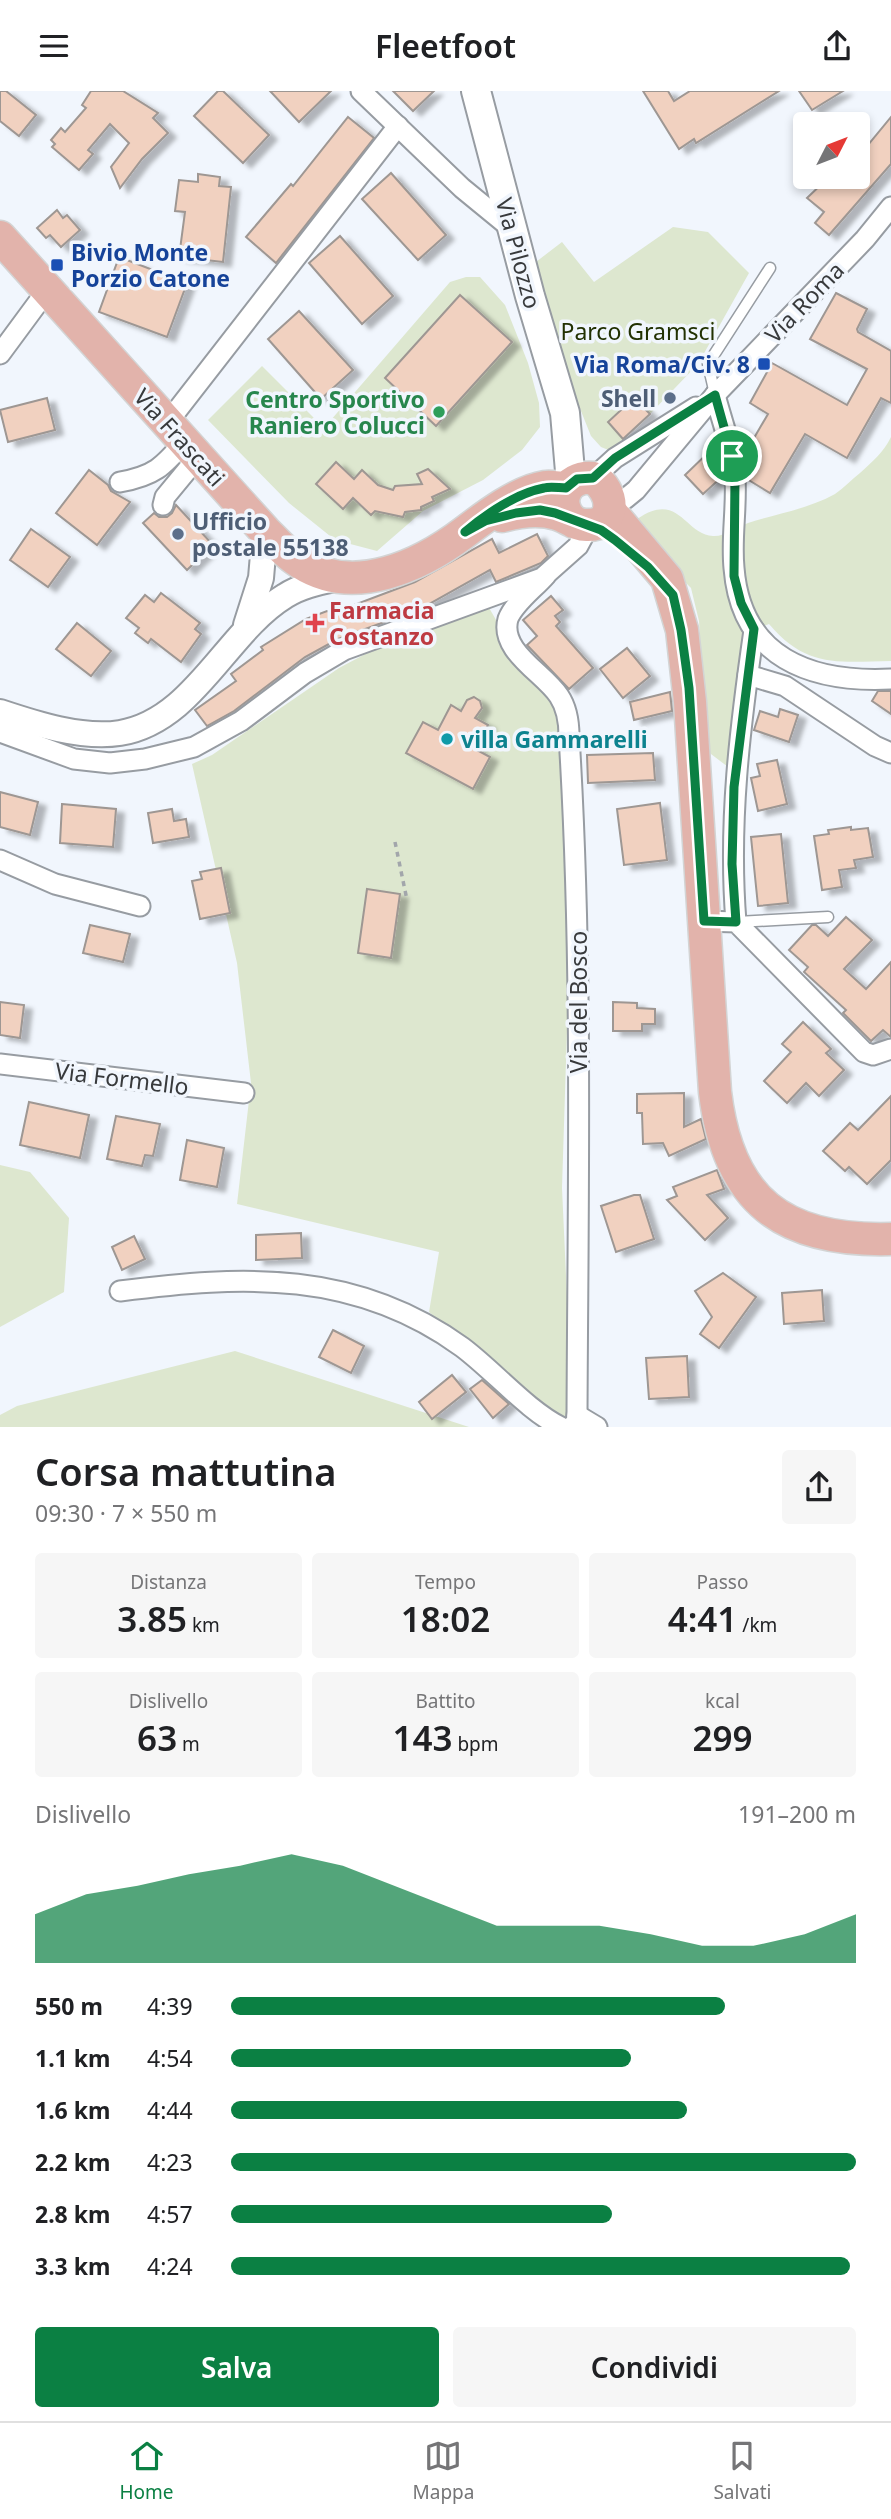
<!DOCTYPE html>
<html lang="it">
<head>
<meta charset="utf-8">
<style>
	:root { --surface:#fff; --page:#f6f6f6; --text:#202124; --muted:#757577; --line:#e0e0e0; --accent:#0b8043 }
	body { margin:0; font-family:"Noto Sans",sans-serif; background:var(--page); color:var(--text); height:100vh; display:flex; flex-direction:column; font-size:26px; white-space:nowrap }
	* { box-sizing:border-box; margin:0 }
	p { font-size:23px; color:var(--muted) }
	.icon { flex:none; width:38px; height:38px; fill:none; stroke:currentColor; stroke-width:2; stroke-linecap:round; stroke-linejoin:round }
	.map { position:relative; height:1336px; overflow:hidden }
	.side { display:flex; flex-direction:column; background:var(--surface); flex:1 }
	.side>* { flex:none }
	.needle { width:46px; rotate:48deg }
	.buttons { position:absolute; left:793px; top:21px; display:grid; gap:14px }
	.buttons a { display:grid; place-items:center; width:77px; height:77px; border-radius:7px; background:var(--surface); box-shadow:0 4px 10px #0003; font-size:35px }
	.pin { position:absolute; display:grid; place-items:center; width:60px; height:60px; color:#fff; margin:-30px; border:4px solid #fff; border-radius:50%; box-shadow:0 2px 7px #0007 }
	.round { display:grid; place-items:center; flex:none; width:74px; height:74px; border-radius:7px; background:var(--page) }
	.summary { display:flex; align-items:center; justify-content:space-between; height:119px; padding:0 35px }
	h1 { font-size:38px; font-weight:600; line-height:52px }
	.stats { display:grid; grid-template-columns:repeat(3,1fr); gap:10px; height:119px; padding:7px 35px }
	.stats div { display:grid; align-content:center; border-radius:7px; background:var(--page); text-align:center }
	.stats b { font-size:35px; font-weight:600 }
	.stats small { font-size:19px; font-weight:400 }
	.stats p { font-size:19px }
	.chart { height:196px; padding:14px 35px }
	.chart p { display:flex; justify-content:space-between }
	.chart svg { width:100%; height:126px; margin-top:7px; fill:var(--accent); opacity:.7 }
	.action { display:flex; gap:14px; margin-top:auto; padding:14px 35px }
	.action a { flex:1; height:80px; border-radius:7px; background:var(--accent); color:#fff; font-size:28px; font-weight:600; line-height:80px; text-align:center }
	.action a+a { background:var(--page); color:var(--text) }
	ul { padding:0 35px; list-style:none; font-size:23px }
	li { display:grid; grid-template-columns:112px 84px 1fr; align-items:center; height:52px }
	li i { height:18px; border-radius:9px; background:var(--accent) }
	header { display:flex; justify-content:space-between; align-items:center; height:91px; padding:0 35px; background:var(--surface); font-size:32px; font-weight:600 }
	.tab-bar { display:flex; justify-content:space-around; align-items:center; height:98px; border-top:2px solid var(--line); background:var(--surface); font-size:19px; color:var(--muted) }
	.tab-bar a { display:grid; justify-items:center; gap:4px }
	.tab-bar .active { color:var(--accent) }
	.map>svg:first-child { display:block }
</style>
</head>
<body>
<header><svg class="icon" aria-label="menu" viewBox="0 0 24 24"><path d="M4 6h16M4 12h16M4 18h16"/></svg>Fleetfoot<svg class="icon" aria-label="share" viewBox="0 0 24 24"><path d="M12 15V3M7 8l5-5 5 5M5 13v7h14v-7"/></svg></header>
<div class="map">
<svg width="891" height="1336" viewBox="0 0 891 1336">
	<defs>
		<filter id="shadow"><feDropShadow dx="8" dy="4.5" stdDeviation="2" flood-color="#0004"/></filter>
	</defs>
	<rect width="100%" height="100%" fill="#f1f6fd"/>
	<!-- green -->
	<g fill="#dde7cf">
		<polygon points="673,136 708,141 749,182 698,273 650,323 634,307 608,331 623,348 611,360 601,356 591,345 559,265 532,174 562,151 594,191"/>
		<polygon points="466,186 480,186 505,214 528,272 539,312 540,336 522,359 483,389 423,420 377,460 335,449 289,412 208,329 262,275 324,337 450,191"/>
		<path d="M891,346v224c-53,1 -85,7 -122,-37l-15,6 -18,143 -29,-22 -8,-130 -8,-33 -18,-18 -36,-51c42,-29 47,15 76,17 11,1 24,-9 35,-13 28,-9 60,-14 87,-29 9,-6 17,-15 25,-21 13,-12 23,-20 31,-36z"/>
		<polygon points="488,515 503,541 555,615 563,648 571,812 562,1097 572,1317 565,1328 556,1327 429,1221 439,1161 237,1113 251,992 237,872 192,673 212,664 339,577 373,559"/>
		<polygon points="0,1074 30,1081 69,1127 64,1201 0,1236"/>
		<polygon points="235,1260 469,1336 0,1336 0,1324 17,1315"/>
	</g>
	<!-- building -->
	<g fill="#f1d1c0" stroke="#9e9793" stroke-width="2" filter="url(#shadow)">
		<polygon points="0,0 6,0 36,24 19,45 0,30"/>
		<polygon points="91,0 123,0 158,22 153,27 168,42 142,68 120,97 111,76 129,52 110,33 88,59 93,63 79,79 52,56 55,53 51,49 61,37 65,41 86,17 82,14"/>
		<polygon points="218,0 223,0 269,44 243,72 194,25"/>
		<polygon points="270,0 331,0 299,31"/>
		<polygon points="393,0 434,0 413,20"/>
		<polygon points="643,0 668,0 674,10 690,0 779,0 696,52 694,48 679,58"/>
		<polygon points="799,0 843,0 812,19"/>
		<polygon points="348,26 374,47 276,172 246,146 291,93 293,95"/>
		<polygon points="891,26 891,73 829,144 815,132 824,121 807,107 829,86 836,91 841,86 858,86 858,66"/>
		<polygon points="391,82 446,144 418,169 362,108"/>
		<polygon points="198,83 220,86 219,95 231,96 223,171 179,166 185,121 175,120 179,89 198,91"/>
		<polygon points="57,119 63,127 67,124 80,139 61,156 50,144 46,147 37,137"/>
		<polygon points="340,145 393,205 362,233 309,172"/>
		<polygon points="119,166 187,192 167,246 99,221"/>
		<polygon points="836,202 867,218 857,238 858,241 891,260 891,312 881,307 847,367 805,343 770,402 747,388 747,359 768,323 750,312 772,272 847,314 867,278 810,248"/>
		<polygon points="460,204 512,251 436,335 385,287"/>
		<polygon points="299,220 353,279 321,308 268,248"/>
		<polygon points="47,307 55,339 8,351 0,319"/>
		<polygon points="634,307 650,323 623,348 608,331"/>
		<polygon points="714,356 718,361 723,385 703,403 685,384"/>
		<polygon points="336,371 354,388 362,379 378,394 393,399 395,395 422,393 417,383 428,378 450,398 432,406 434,410 421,416 421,419 405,421 403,426 375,420 371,424 353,407 343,418 316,393"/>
		<polygon points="89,379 108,394 111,400 130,411 97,454 56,422"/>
		<polygon points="176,414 213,454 187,479 143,432 154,422 159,426 167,426 172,422"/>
		<polygon points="31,438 70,466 48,496 10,469"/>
		<polygon points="537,443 548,465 541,472 496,491 490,479 420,518 338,548 305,566 234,620 207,635 195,619 236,590 231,583 263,559 261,556 306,528 327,520 333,522 415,491 492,448 499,462"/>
		<polygon points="161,502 200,532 195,538 201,543 181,571 151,548 148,552 135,542 139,537 126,527 145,504 154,511"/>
		<polygon points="551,505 563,519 555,525 560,531 556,535 593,577 569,598 527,554 537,545 523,529"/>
		<polygon points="77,532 111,560 91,585 56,558"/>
		<polygon points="627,557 650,585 623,607 600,578"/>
		<polygon points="878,600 891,600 891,623 872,610"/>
		<polygon points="670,601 672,620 634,629 630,611"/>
		<polygon points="474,606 480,610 482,617 475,627 488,634 475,658 490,666 473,698 406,662 423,631 438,639 451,614 461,620 467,609"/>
		<polygon points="780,618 798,624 789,651 754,639 760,620 778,626"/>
		<polygon points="653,662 655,689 588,692 587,664"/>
		<polygon points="777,669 787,713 758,720 751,687 760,685 757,673"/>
		<polygon points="0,701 38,711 30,744 0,736"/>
		<polygon points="660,712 667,769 624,774 617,718"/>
		<polygon points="62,713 116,718 113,756 60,752"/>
		<polygon points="172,718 174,730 186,728 189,746 153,752 148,722"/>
		<polygon points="851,736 851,739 868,737 873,766 854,769 856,777 839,779 842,796 822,799 814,745 829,743 828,739"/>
		<polygon points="781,743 788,812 758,815 751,746"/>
		<polygon points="221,777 230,822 200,828 192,790 202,788 200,781"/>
		<polygon points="367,798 400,803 391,867 358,862"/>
		<polygon points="846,826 872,849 844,878 866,898 891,871 891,946 883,939 871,950 843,922 846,919 804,881 808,876 789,859 812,834 816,834 828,845"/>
		<polygon points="90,834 130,843 123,871 83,862"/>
		<polygon points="0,911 24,914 20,947 0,944"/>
		<polygon points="613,911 637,912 637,917 655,918 655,933 642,933 642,940 613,940"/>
		<polygon points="803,931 831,958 826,962 844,979 819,1005 806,992 787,1012 764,990 791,961 782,953"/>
		<polygon points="684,1002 684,1036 701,1028 706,1048 669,1065 663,1052 643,1053 642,1022 637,1022 637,1003"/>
		<polygon points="891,1005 891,1069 867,1093 849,1076 845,1080 823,1060 850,1032 858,1039"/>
		<polygon points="29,1011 89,1024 80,1067 20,1054"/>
		<polygon points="116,1025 160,1033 153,1065 145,1064 142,1075 107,1068"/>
		<polygon points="187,1049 224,1057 217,1096 180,1089"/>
		<polygon points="717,1079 724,1098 707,1104 728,1127 705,1149 667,1109 677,1105 673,1096"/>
		<polygon points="634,1104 640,1104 654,1148 616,1161 601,1115"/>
		<polygon points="301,1142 302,1167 256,1169 256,1144"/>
		<polygon points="134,1145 145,1168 122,1179 112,1156"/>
		<polygon points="723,1182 756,1206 719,1257 700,1243 712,1226 695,1200"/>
		<polygon points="822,1199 824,1230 784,1233 782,1202"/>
		<polygon points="333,1239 364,1255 351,1282 319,1266"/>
		<polygon points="687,1265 689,1306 649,1308 646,1267"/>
		<polygon points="452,1284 466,1301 432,1328 419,1311"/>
		<polygon points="482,1289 509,1313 493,1327 470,1298"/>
	</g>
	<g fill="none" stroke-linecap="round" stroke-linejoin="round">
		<!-- service casing -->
		<g stroke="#979ca2" stroke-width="13">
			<g id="service">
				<polyline points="715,303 708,273 770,177"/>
				<polyline points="737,831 828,826"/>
			</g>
		</g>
		<!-- minor casing -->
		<g stroke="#979ca2" stroke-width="23">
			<g id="minor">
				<polyline points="361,0 462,97 512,138"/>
				<polyline points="0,263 48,198"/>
				<path d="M715,304c7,27 18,55 20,82 2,31 -4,61 -1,91 7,90 77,115 157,111"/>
				<polyline points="168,331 398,35"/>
				<polyline points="593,387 615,367 696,316"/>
				<path d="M120,391c34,-6 43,-15 65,-41"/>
				<polyline points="610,412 625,408 636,399 715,304 865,148 891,116"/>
				<polyline points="163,414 165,406 198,366"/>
				<path d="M546,484c-11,13 -32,28 -38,44 -9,32 36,54 51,77 8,12 10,25 10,40 14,226 9,453 8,679l-1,8 -5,4"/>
				<polyline points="748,584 785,595 875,655 891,662"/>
				<polyline points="0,641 74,668 110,672 145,668 194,656 241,630 305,582 344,559 542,487 578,455 585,442 584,434"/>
				<polyline points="0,769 55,793 140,815"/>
				<polyline points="704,830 736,831 864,961 873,964 891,958"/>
				<path d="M736,831c-8,-99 4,-195 18,-292"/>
				<polyline points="0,973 244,1002"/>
				<path d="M120,1200c123,-16 236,-21 342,56 31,23 66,64 99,80"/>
				<polyline points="577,1324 597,1336"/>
			</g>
		</g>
		<!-- tertiary casing -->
		<g stroke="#979ca2" stroke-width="28">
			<g id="tertiary">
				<polyline points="246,534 261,487 265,440"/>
				<path d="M0,621c36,12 82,27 120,21 74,-12 106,-101 165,-137 17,-11 36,-14 55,-18"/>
			</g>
		</g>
		<!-- secondary casing -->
		<g stroke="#979ca2" stroke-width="32">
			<polyline id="secondary" points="476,0 530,205 565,322 571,392"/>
		</g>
		<!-- primary casing -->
		<g stroke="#d3d4d4" stroke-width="35">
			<g id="primary">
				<path d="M0,146l265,294c11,11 22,24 36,32 53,34 119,3 164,-31 21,-16 54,-41 80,-45 6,-1 15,1 21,1"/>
				<path d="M609,419l58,69 15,51 8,72 25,390c13,109 68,150 176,147"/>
				<path d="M502,425c18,-5 36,-8 55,-2 10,3 20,12 31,11 30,0 26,-35 5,-47 -28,-3 -40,26 -19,44"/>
			</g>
		</g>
		<!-- path -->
		<polyline stroke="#a2a6ab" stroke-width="3.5" stroke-dasharray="5 5" stroke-linecap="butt" points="395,751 407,809"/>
		<!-- service -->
		<use href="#service" stroke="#fff" stroke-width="10"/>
		<!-- minor -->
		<use href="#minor" stroke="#fff" stroke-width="19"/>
		<!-- tertiary -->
		<use href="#tertiary" stroke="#fff" stroke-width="24"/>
		<!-- secondary -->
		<use href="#secondary" stroke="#fff" stroke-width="28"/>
		<!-- primary -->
		<use href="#primary" stroke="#e2b3ab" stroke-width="32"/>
	</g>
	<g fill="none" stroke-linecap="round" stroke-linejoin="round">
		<!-- route casing -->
		<g stroke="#fff" stroke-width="14">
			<path id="route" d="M715,304l17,61 3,21 -1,99 7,27 13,26 -20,158 -2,77 4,58 -32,-1 -15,-233 -8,-58 -8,-35 -25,-28 -33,-27 -14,-10 -46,-17 -15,-3 -24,3 -31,8 -20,11c21,-18 52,-39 79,-44 7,-2 15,0 22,0l11,-9 16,-1 22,-20z"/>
		</g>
		<!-- route -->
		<use href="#route" stroke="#0b8043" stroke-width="9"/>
	</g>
	<!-- markers -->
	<g fill="#1a4fb4" stroke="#f1f6fd" stroke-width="2.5">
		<rect x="50" y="167" width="14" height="14" rx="3.5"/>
		<rect x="757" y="266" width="14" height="14" rx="3.5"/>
	</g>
	<g fill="#5c6f8a" stroke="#f1f6fd" stroke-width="2.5">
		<circle cx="670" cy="307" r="7"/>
		<circle cx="178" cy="443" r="7"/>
	</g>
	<circle fill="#2e9e5b" stroke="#f1f6fd" stroke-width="2.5" cx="439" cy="321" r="7"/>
	<path fill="#e0444e" stroke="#f1f6fd" stroke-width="2.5" d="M311.5 521.5h7v7h7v7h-7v7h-7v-7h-7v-7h7z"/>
	<circle fill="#0f9aa8" stroke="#f1f6fd" stroke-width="2.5" cx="447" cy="648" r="7"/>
	<g text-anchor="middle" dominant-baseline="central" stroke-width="7" stroke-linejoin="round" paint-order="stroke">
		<!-- transit labels -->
		<g font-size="23" font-weight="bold" fill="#164399" stroke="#f1f6fd" text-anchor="start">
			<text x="71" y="161">Bivio Monte<tspan x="71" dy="26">Porzio Catone</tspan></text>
			<text x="750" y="273" text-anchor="end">Via Roma/Civ. 8</text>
		</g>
		<!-- street labels -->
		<g font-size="23" fill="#383a3c" stroke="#f1f6fd">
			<text transform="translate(519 162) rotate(75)">Via Pilozzo</text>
			<text transform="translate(804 211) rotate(-46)">Via Roma</text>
			<text transform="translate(180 346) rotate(48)">Via Frascati</text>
			<text transform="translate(578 911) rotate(-90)">Via del Bosco</text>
			<text transform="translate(122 987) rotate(7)">Via Formello</text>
		</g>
		<!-- park labels -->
		<g font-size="23" fill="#223102" stroke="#f1f6fd">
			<text x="638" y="240">Parco Gramsci</text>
		</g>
		<!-- service labels -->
		<g font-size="23" font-weight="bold" fill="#4e5e75" stroke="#f1f6fd" text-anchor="end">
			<text x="656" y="307">Shell</text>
			<text x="192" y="430" text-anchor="start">Ufficio<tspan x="192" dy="26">postale 55138</tspan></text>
		</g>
		<!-- leisure labels -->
		<g font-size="23" font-weight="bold" fill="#27864d" stroke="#f1f6fd" text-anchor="end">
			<text x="425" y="308">Centro Sportivo<tspan x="425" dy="26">Raniero Colucci</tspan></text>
		</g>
		<!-- health labels -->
		<g font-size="23" font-weight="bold" fill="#be3a42" stroke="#f1f6fd" text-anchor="start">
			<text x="329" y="519">Farmacia<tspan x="329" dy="26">Costanzo</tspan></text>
		</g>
		<!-- culture labels -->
		<g font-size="23" font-weight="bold" fill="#0d838f" stroke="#f1f6fd" text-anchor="start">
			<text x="461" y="648">villa Gammarelli</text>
		</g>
	</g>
</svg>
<div class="buttons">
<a><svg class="needle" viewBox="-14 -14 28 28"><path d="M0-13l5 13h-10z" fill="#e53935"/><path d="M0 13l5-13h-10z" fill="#757577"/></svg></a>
</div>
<div class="pin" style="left:732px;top:365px;background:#1e9e55"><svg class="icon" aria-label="arrive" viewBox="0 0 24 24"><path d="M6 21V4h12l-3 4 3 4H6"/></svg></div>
</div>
<section class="side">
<div class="summary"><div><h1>Corsa mattutina</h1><p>09:30 · 7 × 550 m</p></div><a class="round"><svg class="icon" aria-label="share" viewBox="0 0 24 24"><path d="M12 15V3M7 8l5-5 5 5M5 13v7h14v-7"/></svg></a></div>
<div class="stats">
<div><p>Distanza</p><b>3.85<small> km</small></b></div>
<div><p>Tempo</p><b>18:02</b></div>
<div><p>Passo</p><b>4:41<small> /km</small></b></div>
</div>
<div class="stats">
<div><p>Dislivello</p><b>63<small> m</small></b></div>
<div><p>Battito</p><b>143<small> bpm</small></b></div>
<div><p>kcal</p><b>299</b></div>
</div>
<div class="chart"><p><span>Dislivello</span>191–200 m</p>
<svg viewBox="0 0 160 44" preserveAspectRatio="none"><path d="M0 44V27L10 20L20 17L30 13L40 10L50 6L60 10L70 17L80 24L90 31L100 31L110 31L120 34L130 38L140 38L150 34L160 27V44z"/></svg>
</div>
<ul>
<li><b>550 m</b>4:39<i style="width:79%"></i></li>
<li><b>1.1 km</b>4:54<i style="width:64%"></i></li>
<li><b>1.6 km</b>4:44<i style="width:73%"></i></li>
<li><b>2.2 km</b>4:23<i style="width:100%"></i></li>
<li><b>2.8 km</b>4:57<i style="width:61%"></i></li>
<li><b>3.3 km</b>4:24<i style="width:99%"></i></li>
</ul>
<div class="action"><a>Salva</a><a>Condividi</a></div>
</section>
<nav class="tab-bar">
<a class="active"><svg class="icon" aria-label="home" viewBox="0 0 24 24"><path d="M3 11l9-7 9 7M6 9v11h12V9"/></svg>Home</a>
<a><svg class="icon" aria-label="map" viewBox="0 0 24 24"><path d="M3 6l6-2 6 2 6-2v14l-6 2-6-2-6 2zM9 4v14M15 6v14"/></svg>Mappa</a>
<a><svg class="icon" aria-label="saved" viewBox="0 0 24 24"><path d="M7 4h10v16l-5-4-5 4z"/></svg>Salvati</a>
</nav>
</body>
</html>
